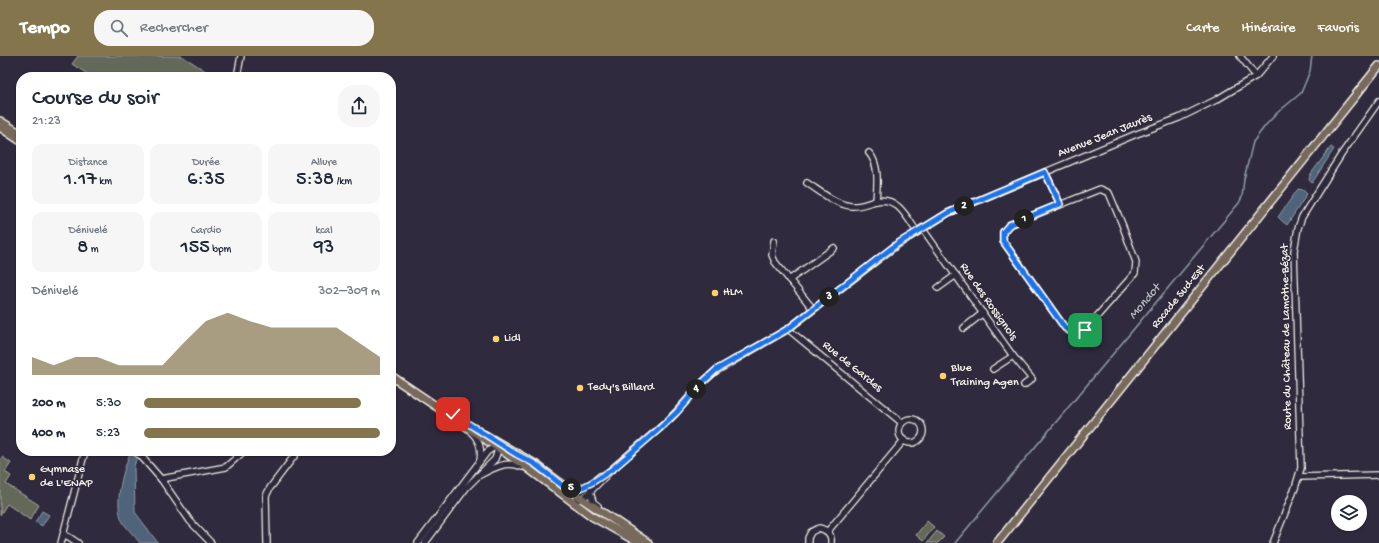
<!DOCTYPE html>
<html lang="fr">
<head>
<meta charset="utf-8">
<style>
	:root { --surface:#fff; --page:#f6f6f7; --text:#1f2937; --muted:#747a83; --accent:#84754c }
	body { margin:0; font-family:"Gochi Hand",sans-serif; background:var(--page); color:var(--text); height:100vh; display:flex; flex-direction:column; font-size:15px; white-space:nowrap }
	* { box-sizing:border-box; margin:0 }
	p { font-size:13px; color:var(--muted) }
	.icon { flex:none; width:22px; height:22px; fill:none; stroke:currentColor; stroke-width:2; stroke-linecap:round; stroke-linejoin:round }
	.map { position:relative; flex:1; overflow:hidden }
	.sheet { position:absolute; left:16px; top:16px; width:380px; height:384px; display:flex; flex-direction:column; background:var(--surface); border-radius:16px; box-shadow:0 1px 3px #0004 }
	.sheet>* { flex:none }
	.controls { position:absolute; left:1331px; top:439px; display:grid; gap:8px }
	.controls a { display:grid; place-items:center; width:36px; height:36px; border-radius:50%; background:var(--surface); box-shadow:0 1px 3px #0004; font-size:20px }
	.pin { position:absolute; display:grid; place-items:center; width:34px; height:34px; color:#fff; margin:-17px; border-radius:8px; box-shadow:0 2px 6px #0006 }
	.km { position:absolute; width:20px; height:20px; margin:-10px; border-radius:50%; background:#222; color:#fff; font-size:11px; line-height:20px; text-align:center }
	.round { display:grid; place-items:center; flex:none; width:42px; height:42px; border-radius:16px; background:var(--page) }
	.head { display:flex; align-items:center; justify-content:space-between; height:68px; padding:0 16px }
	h1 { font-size:22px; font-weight:600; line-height:30px }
	.figures { display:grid; grid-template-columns:repeat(3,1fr); gap:6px; height:68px; padding:4px 16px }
	.figures div { display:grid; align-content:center; border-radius:10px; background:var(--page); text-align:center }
	.figures b { font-size:20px; font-weight:600 }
	.figures small { font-size:11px; font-weight:400 }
	.figures p { font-size:11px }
	.chart { height:112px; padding:8px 16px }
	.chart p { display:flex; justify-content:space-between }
	.chart svg { width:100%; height:72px; margin-top:4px; fill:var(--accent); opacity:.7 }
	ul { padding:0 16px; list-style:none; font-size:13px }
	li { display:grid; grid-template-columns:64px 48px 1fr; align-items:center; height:30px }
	li i { height:10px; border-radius:5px; background:var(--accent) }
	header { display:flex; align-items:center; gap:24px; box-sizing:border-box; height:56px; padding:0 20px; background:var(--accent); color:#fff }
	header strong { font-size:19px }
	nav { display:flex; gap:22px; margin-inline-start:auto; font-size:14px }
	.search { width:280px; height:36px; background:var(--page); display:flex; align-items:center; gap:10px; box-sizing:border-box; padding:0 14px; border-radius:16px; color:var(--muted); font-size:15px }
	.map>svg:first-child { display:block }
</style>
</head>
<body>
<header>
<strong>Tempo</strong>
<div class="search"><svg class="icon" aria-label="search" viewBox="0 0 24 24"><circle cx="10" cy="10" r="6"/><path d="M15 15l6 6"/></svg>Rechercher</div>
<nav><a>Carte</a><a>Itinéraire</a><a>Favoris</a></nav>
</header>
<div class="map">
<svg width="1379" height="487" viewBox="0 0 1379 487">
	<rect width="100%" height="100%" fill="#2f2a3d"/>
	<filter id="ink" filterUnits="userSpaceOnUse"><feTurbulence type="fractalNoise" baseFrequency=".025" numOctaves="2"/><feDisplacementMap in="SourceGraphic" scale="8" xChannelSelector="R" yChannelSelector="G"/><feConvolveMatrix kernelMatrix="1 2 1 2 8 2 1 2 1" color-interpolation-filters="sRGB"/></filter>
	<g filter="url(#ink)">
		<!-- green -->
		<g fill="#636759" stroke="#acaca0">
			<polygon points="78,0 182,0 215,21 92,21 72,8"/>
			<polygon points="2,401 11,407 5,416 11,420 6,428 39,449 30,464 7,448 0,459 0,404"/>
			<polygon points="927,465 934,471 923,485 916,479"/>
			<polygon points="937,475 944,481 938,487 927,487"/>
		</g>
		<!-- water -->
		<g fill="#4f647a" stroke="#919ca6">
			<polygon points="1331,91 1334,93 1312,127 1309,124 1310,119"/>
			<polygon points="1298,133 1303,134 1307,138 1287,169 1282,165 1278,161"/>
			<path d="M131,395h8l-5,15 1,46 23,31h-18c-5,-7 -17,-18 -19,-25 -6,-20 2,-48 10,-67z"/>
			<polygon points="42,455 49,459 42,470 35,466"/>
		</g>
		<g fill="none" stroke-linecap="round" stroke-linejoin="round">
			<!-- stream -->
			<polyline stroke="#919ca6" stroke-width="1.5" points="955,487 1239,147 1242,141 1244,123 1253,86 1265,70 1277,57 1301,37 1310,15 1312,0"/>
			<!-- minor casing -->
			<g stroke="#f4f1e8" stroke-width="8">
				<g id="minor">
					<polyline points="1240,0 1256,20"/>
					<polyline points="237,21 241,0"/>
					<path d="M869,97c11,12 8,33 7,48"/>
					<polyline points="1045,116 1060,148"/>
					<path d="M807,127c14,9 28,21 44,23 9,1 16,-3 25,-5 21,-5 31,16 41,31"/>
					<path d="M1100,133l9,4 13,31 14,38 -1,11 -50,57c-8,4 -13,3 -20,-2l-62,-87v-9l6,-7z"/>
					<polyline points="922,172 1013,300 1032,323 1024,329"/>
					<polyline points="774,185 772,199 775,206 813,253"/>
					<polyline points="789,224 834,192"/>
					<polyline points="938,232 956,219"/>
					<polyline points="964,272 983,257"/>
					<polyline points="788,273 902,367"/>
					<polyline points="993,313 1013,300"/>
					<circle cx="911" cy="375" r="12"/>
					<path d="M471,376c9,8 11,17 9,29"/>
					<polyline points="133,395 140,399 161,423 190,465 211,487"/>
					<path d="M478,420c15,-8 28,-16 44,-9"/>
					<polyline points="1299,421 1379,419"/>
					<polyline points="161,423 226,411 244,395"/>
					<polyline points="590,435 593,446 598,450"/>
					<polyline points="579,443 585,441 614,411 668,365 702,327 716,315 788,273 897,189 948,157 1134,79 1179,62 1216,44 1256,20 1273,0"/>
					<polyline points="577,444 580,437 600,420"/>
					<polyline points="828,475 904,384"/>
					<polyline points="64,479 69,481 78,487"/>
					<polyline points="61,487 85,395"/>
					<polyline points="267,487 266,440 270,432 298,395"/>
					<polyline points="418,487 487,396 497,389"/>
					<polyline points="425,487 466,432 495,403 497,397 497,389"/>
					<path d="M808,487v-5l3,-6 8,-4c9,2 13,7 12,15"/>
					<polyline points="1273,487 1295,432 1301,412 1294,195 1298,172 1302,161 1341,99 1379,45"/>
				</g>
			</g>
			<!-- major casing -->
			<g stroke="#f4f1e8" stroke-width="10">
				<g id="major">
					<polyline points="0,65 21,78"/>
					<polyline points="0,71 21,85"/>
					<polyline points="391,320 525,410 593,461 639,487"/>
					<polyline points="485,379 535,408 578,440 648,487"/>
					<polyline points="997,487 1379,10"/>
				</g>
			</g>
			<!-- minor -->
			<use href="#minor" stroke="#2f2a3d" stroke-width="5.5"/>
			<!-- major -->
			<use href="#major" stroke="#77695c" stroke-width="7"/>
		</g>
	</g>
	<g fill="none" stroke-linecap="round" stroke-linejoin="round" filter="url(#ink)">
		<!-- route casing -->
		<g stroke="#fff" stroke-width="8">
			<path id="route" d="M453,358l63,40 19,10 28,22 12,4 6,-2 12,-6 21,-14 45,-39 18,-17 25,-29 14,-13 72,-41 109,-85 51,-31 97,-41 15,32 -51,21 -6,7v9l62,87c7,5 12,6 20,2"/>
		</g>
		<!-- route -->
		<use href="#route" stroke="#1a73e8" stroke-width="5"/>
	</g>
	<!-- markers -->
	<g fill="#ffd166" stroke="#2f2a3d" stroke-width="1.5">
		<circle cx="715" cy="237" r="4"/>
		<circle cx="496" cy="283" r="4"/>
		<circle cx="943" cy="320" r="4"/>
		<circle cx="580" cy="332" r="4"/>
		<circle cx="32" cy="421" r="4"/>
	</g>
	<g text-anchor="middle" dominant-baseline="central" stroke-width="3" stroke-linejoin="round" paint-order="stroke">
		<!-- street labels -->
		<g font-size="12" fill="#f4f1e8" stroke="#2f2a3d">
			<text transform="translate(1105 80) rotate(-22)">Avenue Jean Jaurès</text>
			<text transform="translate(1179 241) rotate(-51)">Rocade Sud-Est</text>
			<text transform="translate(988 246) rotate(55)">Rue des Rossignols</text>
			<text transform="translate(1287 281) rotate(-91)">Route du Château de Lamothe-Bézat</text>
			<text transform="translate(852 311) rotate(39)">Rue de Gardes</text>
		</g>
		<!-- poi labels -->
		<g font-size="12" fill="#f4f1e8" stroke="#2f2a3d" text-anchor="start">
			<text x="723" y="237">HLM</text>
			<text x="504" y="283">Lidl</text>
			<text x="951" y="313">Blue<tspan x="951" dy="14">Training Agen</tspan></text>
			<text x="588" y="332">Tedy's Billard</text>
			<text x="40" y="414">Gymnase<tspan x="40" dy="14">de L'ENAP</tspan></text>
		</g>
		<!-- water labels -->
		<g font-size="13" font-style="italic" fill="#b2b9bc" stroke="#2f2a3d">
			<text transform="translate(1145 246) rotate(-50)">Mondot</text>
		</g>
	</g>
</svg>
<div class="controls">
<a><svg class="icon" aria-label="layers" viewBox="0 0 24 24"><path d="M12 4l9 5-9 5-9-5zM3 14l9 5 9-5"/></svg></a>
</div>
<div class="pin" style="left:1085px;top:274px;background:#1e9e55"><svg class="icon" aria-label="arrive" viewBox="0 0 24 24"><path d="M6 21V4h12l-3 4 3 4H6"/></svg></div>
<div class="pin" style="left:453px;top:358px;background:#d93025"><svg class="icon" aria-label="check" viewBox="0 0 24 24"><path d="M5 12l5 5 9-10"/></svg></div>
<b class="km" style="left:1024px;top:163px">1</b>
<b class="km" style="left:964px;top:150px">2</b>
<b class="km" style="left:829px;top:241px">3</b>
<b class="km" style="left:696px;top:333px">4</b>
<b class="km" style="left:571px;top:432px">5</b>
<section class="sheet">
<div class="head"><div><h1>Course du soir</h1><p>21:23</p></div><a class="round"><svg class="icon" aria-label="share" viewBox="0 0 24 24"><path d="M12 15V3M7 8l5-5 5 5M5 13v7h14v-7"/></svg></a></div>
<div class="figures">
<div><p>Distance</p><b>1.17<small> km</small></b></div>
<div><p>Durée</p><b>6:35</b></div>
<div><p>Allure</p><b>5:38<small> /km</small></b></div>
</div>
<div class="figures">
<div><p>Dénivelé</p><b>8<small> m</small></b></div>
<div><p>Cardio</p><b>155<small> bpm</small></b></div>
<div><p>kcal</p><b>93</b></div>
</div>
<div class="chart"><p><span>Dénivelé</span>302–309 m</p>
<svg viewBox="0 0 160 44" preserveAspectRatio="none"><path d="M0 44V33L10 38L20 33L30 33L40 38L50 38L60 38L70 24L80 11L90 6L100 11L110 15L120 15L130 15L140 15L150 24L160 33V44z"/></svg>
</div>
<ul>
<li><b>200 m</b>5:30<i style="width:92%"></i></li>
<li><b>400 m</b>5:23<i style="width:100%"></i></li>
</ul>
</section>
</div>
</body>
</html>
